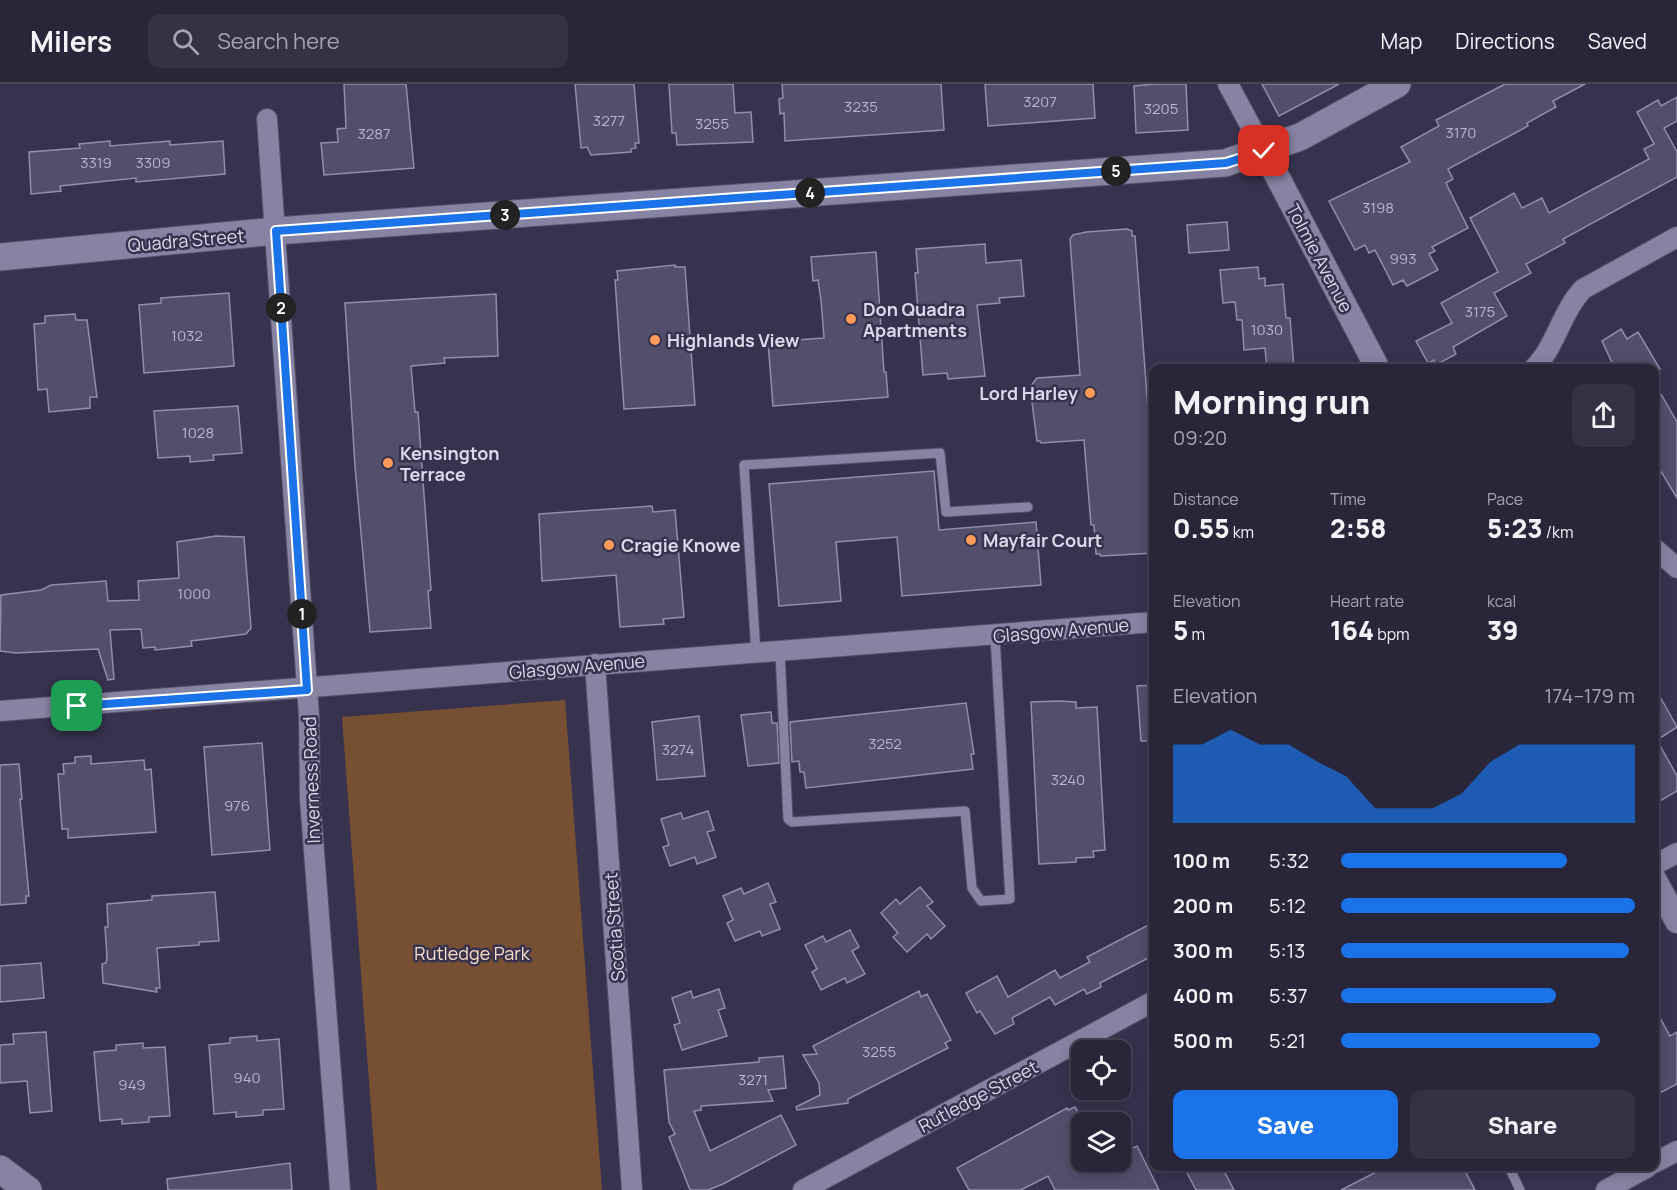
<!DOCTYPE html>
<html lang="en">
<head>
<meta charset="utf-8">
<style>
	:root { --surface:#29263a; --page:#353245; --text:#f1f3f6; --muted:#a5a5af; --line:#454354; --accent:#1a73e8 }
	body { margin:0; font-family:Manrope,sans-serif; background:var(--page); color:var(--text); height:100vh; display:flex; flex-direction:column; font-size:22px; white-space:nowrap }
	* { box-sizing:border-box; margin:0 }
	p { font-size:20px; color:var(--muted) }
	.icon { flex:none; width:33px; height:33px; fill:none; stroke:currentColor; stroke-width:2; stroke-linecap:round; stroke-linejoin:round }
	.map { position:relative; flex:1; overflow:hidden }
	.side { position:absolute; left:1149px; top:280px; width:510px; height:807px; display:flex; flex-direction:column; background:var(--surface); border-radius:12px; box-shadow:0 3px 15px #0003,0 0 0 2px var(--line) }
	.side>* { flex:none }
	.tools { position:absolute; left:1071px; top:956px; display:grid; gap:12px }
	.tools a { display:grid; place-items:center; width:60px; height:60px; border-radius:12px; background:var(--surface); box-shadow:0 3px 15px #0003,0 0 0 2px var(--line); font-size:30px }
	.pin { position:absolute; display:grid; place-items:center; width:51px; height:51px; color:#fff; margin:-26px; border-radius:12px; box-shadow:0 3px 9px #0006 }
	.km { position:absolute; width:30px; height:30px; margin:-15px; border-radius:50%; background:#222; color:#fff; font-size:16px; line-height:30px; text-align:center }
	.round { display:grid; place-items:center; flex:none; width:63px; height:63px; border-radius:12px; background:var(--page) }
	.summary { display:flex; align-items:center; justify-content:space-between; height:102px; padding:0 24px }
	h1 { font-size:33px; font-weight:800; line-height:45px }
	.metrics { display:grid; grid-template-columns:repeat(3,1fr); gap:9px; height:102px; padding:6px 24px }
	.metrics div { display:grid; align-content:center }
	.metrics b { font-size:26px; font-weight:800 }
	.metrics small { font-size:16px; font-weight:400 }
	.metrics p { font-size:16px }
	.chart { height:168px; padding:12px 24px }
	.chart p { display:flex; justify-content:space-between }
	.chart svg { width:100%; height:108px; margin-top:6px; fill:var(--accent); opacity:.7 }
	.primary-button { display:flex; gap:12px; margin-top:auto; padding:12px 24px }
	.primary-button a { flex:1; height:69px; border-radius:12px; background:var(--accent); color:#fff; font-size:24px; font-weight:800; line-height:69px; text-align:center }
	.primary-button a+a { background:var(--page); color:var(--text) }
	ul { padding:0 24px; list-style:none; font-size:20px }
	li { display:grid; grid-template-columns:96px 72px 1fr; align-items:center; height:45px }
	li i { height:15px; border-radius:8px; background:var(--accent) }
	header { display:flex; align-items:center; gap:36px; box-sizing:border-box; height:84px; padding:0 30px; background:var(--surface); border-bottom:2px solid var(--line) }
	header strong { font-size:28px }
	nav { display:flex; gap:33px; margin-inline-start:auto; font-size:21px }
	.search { width:420px; height:54px; background:var(--page); display:flex; align-items:center; gap:15px; box-sizing:border-box; padding:0 21px; border-radius:12px; color:var(--muted); font-size:22px }
	.map>svg:first-child { display:block }
</style>
</head>
<body>
<header>
<strong>Milers</strong>
<div class="search"><svg class="icon" aria-label="search" viewBox="0 0 24 24"><circle cx="10" cy="10" r="6"/><path d="M15 15l6 6"/></svg>Search here</div>
<nav><a>Map</a><a>Directions</a><a>Saved</a></nav>
</header>
<div class="map">
<svg width="1677" height="1106" viewBox="0 0 1677 1106">
	<rect width="100%" height="100%" fill="#37334e"/>
	<!-- green -->
	<polygon fill="#774f33" points="565,616 602,1106 377,1106 342,633"/>
	<!-- building -->
	<g fill="#534f6b" stroke="#918dad" stroke-width="1.5">
		<polygon points="344,0 406,0 414,84 324,91 321,59 338,58 337,45 346,44"/>
		<polygon points="575,0 634,0 639,59 635,59 636,64 631,65 631,68 591,71 587,63 581,64"/>
		<polygon points="669,0 733,0 735,29 751,28 753,58 677,61 676,49 672,49"/>
		<polygon points="782,0 941,0 944,46 785,57 784,29 780,30 779,15 783,14"/>
		<polygon points="985,0 1093,0 1095,34 988,42"/>
		<polygon points="1155,0 1186,0 1188,46 1136,49 1134,2"/>
		<polygon points="1262,0 1339,0 1279,32"/>
		<polygon points="1505,0 1585,0 1553,17 1556,23 1527,39 1528,42 1448,85 1453,95 1446,99 1468,144 1432,163 1435,167 1429,170 1438,186 1407,202 1403,196 1393,201 1375,166 1369,169 1365,161 1355,166 1329,117 1410,78 1401,63 1439,42 1436,36"/>
		<polygon points="1677,13 1677,37 1664,44 1677,68 1677,93 1563,155 1565,159 1526,180 1531,189 1494,209 1507,232 1453,263 1456,270 1436,281 1434,276 1428,279 1416,257 1452,239 1441,219 1498,188 1470,134 1514,109 1522,124 1542,114 1549,129 1649,75 1644,65 1654,60 1637,28 1658,16 1661,22"/>
		<polygon points="110,57 110,62 170,57 170,61 223,57 225,90 136,98 136,94 60,102 61,107 31,110 29,68 80,64 79,60"/>
		<polygon points="1227,138 1229,166 1189,169 1187,141"/>
		<polygon points="1127,145 1132,147 1132,152 1135,152 1154,406 1154,469 1101,472 1100,470 1096,470 1094,441 1091,441 1084,356 1041,359 1040,357 1037,357 1030,303 1037,294 1080,291 1070,155 1073,151 1086,148"/>
		<polygon points="985,160 986,179 1021,176 1024,212 999,214 1000,219 977,221 985,292 948,295 947,289 923,291 915,189 918,189 916,165"/>
		<polygon points="876,168 884,288 886,288 888,313 773,322 768,258 824,254 821,216 818,196 813,197 811,173"/>
		<polygon points="675,181 675,183 685,183 695,321 624,325 615,196 618,196 617,187"/>
		<polygon points="1258,183 1259,195 1265,194 1265,202 1283,200 1286,234 1290,234 1294,285 1267,285 1265,264 1244,266 1242,236 1237,236 1235,218 1223,219 1220,186"/>
		<polygon points="229,209 234,282 144,289 139,221 161,219 161,214"/>
		<polygon points="496,210 498,272 444,274 445,279 411,282 415,328 418,328 431,506 428,507 431,544 370,548 355,383 345,219"/>
		<polygon points="75,230 76,236 87,236 97,313 90,313 90,324 49,328 47,305 38,306 34,240 45,239 45,232"/>
		<polygon points="1621,245 1627,255 1638,248 1660,285 1615,285 1602,257"/>
		<polygon points="1654,298 1677,338 1677,414 1654,376"/>
		<polygon points="238,322 242,369 213,371 214,376 190,378 190,372 158,374 154,327"/>
		<polygon points="934,387 939,446 1036,438 1041,501 902,512 897,453 836,458 841,517 779,522 769,400"/>
		<polygon points="652,422 653,428 675,426 684,533 663,535 664,540 620,543 616,491 542,497 539,430"/>
		<polygon points="216,452 244,453 251,544 246,550 191,557 192,562 155,566 155,563 143,564 141,545 110,546 114,595 108,596 98,565 16,569 0,567 1,511 41,506 51,501 106,497 108,517 139,516 138,497 179,494 177,458"/>
		<polygon points="1154,601 1154,657 1141,657 1137,602"/>
		<polygon points="1654,602 1677,643 1657,656 1677,692 1677,707 1660,717 1654,707"/>
		<polygon points="1059,617 1076,618 1076,624 1097,623 1105,766 1093,767 1094,773 1076,774 1076,778 1039,780 1031,618"/>
		<polygon points="966,619 974,670 971,670 973,685 806,704 804,688 800,688 799,677 792,678 790,638"/>
		<polygon points="771,628 772,639 777,639 779,679 748,682 741,631"/>
		<polygon points="699,632 705,692 657,696 652,638"/>
		<polygon points="262,659 270,766 212,771 204,663"/>
		<polygon points="91,672 91,680 144,676 145,686 151,685 156,748 68,754 68,745 62,745 58,690 64,690 63,680 75,679 75,673"/>
		<polygon points="19,680 22,715 20,715 29,812 26,812 26,819 0,821 0,681"/>
		<polygon points="708,727 714,746 707,748 716,773 697,780 695,773 670,782 663,763 669,761 661,735 681,729 683,735"/>
		<polygon points="768,799 776,818 770,820 780,845 762,852 760,847 735,857 727,839 733,836 723,812 741,804 744,810"/>
		<polygon points="920,803 933,818 927,822 945,842 931,855 927,850 907,868 893,853 898,849 881,829 896,815 900,820"/>
		<polygon points="215,808 219,857 199,858 199,861 157,864 160,904 156,904 157,908 103,899 102,880 106,879 107,873 105,843 108,843 107,820 152,816 152,812"/>
		<polygon points="1154,838 1154,871 1100,899 1101,903 1087,910 1084,905 1055,921 1050,913 1012,934 1014,940 995,950 980,927 977,929 966,909 997,892 1008,913 1055,886 1060,894 1090,878 1087,873"/>
		<polygon points="850,846 859,863 852,867 865,890 847,899 845,894 821,906 812,888 817,885 805,861 823,852 826,858"/>
		<polygon points="41,879 44,914 0,918 0,882"/>
		<polygon points="719,905 725,924 718,926 727,952 682,966 674,941 680,939 672,914 691,907 693,914"/>
		<polygon points="919,907 921,913 927,910 951,956 945,959 948,964 848,1015 848,1019 797,1026 796,1023 820,1011 819,999 803,971 817,970 813,962"/>
		<polygon points="1654,923 1670,952 1677,948 1677,1000 1654,1012"/>
		<polygon points="46,948 52,1027 30,1029 27,997 0,999 0,961 14,960 13,950"/>
		<polygon points="257,952 257,957 279,955 284,1025 263,1026 263,1031 236,1033 236,1028 214,1030 209,961 230,959 230,954"/>
		<polygon points="143,959 143,964 165,963 170,1032 149,1033 149,1038 122,1040 122,1035 100,1037 94,968 116,966 116,961"/>
		<polygon points="783,972 786,1004 768,1006 773,1017 701,1022 701,1026 694,1027 710,1067 781,1031 796,1061 723,1100 708,1106 690,1106 669,1053 675,1050 669,1038 664,986 759,978 759,974"/>
		<polygon points="1075,1023 1082,1035 1082,1077 1120,1077 1120,1070 1137,1062 1159,1106 1055,1106 1048,1092 1021,1106 969,1106 957,1084 1067,1024 1068,1026"/>
		<polygon points="290,1079 292,1106 168,1106 167,1095"/>
		<polygon points="1184,1083 1222,1083 1234,1106 1196,1106"/>
		<polygon points="1386,1083 1463,1083 1475,1106 1341,1106"/>
	</g>
	<g fill="none" stroke-linecap="round" stroke-linejoin="round">
		<!-- service casing -->
		<g stroke="#545066" stroke-width="11">
			<g id="service">
				<polyline points="780,568 788,735 792,738 965,727 972,804 981,817 1010,815 995,552"/>
				<polyline points="756,570 744,381 940,369 946,428 1028,423"/>
				<polyline points="1509,1083 1520,1106"/>
			</g>
		</g>
		<!-- minor casing -->
		<g stroke="#545066" stroke-width="22">
			<g id="minor">
				<polyline points="1228,0 1264,67"/>
				<polyline points="267,35 309,632 310,715 340,1106"/>
				<path d="M1533,285c23,-22 28,-57 50,-80l94,-52"/>
				<polyline points="1654,464 1677,484"/>
				<polyline points="595,580 632,1106"/>
				<polyline points="0,627 1154,538"/>
				<polyline points="1654,781 1677,769"/>
				<polyline points="1654,1079 1677,1067"/>
				<polyline points="803,1106 1154,917"/>
				<polyline points="1606,1106 1648,1083"/>
			</g>
		</g>
		<!-- tertiary casing -->
		<g stroke="#545066" stroke-width="26">
			<g id="tertiary">
				<polyline points="1264,67 1378,285"/>
				<polyline points="1654,795 1677,837"/>
			</g>
		</g>
		<!-- secondary casing -->
		<g stroke="#545066" stroke-width="29">
			<g id="secondary">
				<polyline points="0,173 276,147 1225,79 1300,53 1397,0"/>
				<polyline points="0,1085 28,1106"/>
			</g>
		</g>
		<!-- service -->
		<use href="#service" stroke="#8783a2" stroke-width="9"/>
		<!-- minor -->
		<use href="#minor" stroke="#8783a2" stroke-width="20"/>
		<!-- tertiary -->
		<use href="#tertiary" stroke="#8783a2" stroke-width="24"/>
		<!-- secondary -->
		<use href="#secondary" stroke="#8783a2" stroke-width="27"/>
	</g>
	<g fill="none" stroke-linecap="round" stroke-linejoin="round">
		<!-- route casing -->
		<g stroke="#fff" stroke-width="12">
			<polyline id="route" points="77,622 307,606 276,147 1226,79 1264,67"/>
		</g>
		<!-- route -->
		<use href="#route" stroke="#1a73e8" stroke-width="8"/>
	</g>
	<!-- markers -->
	<g fill="#fe9c57" stroke="#37334e" stroke-width="2">
		<circle cx="851" cy="235" r="6"/>
		<circle cx="655" cy="256" r="6"/>
		<circle cx="1090" cy="309" r="6"/>
		<circle cx="388" cy="379" r="6"/>
		<circle cx="971" cy="456" r="6"/>
		<circle cx="609" cy="461" r="6"/>
	</g>
	<g text-anchor="middle" dominant-baseline="central" stroke-width="5" stroke-linejoin="round" paint-order="stroke">
		<!-- number labels -->
		<g font-size="15" fill="#b9b6ca">
			<text x="1040" y="17">3207</text>
			<text x="861" y="22">3235</text>
			<text x="1161" y="24">3205</text>
			<text x="609" y="36">3277</text>
			<text x="712" y="39">3255</text>
			<text x="1461" y="48">3170</text>
			<text x="374" y="49">3287</text>
			<text x="96" y="78">3319</text>
			<text x="153" y="78">3309</text>
			<text x="1378" y="123">3198</text>
			<text x="1403" y="174">993</text>
			<text x="1480" y="227">3175</text>
			<text x="1267" y="245">1030</text>
			<text x="187" y="251">1032</text>
			<text x="198" y="348">1028</text>
			<text x="194" y="509">1000</text>
			<text x="885" y="659">3252</text>
			<text x="678" y="665">3274</text>
			<text x="1068" y="695">3240</text>
			<text x="237" y="721">976</text>
			<text x="879" y="967">3255</text>
			<text x="247" y="993">940</text>
			<text x="753" y="995">3271</text>
			<text x="132" y="1000">949</text>
		</g>
		<!-- street labels -->
		<g font-size="18" fill="#dbd9ea" stroke="#37334e">
			<text transform="translate(186 156) rotate(-5)">Quadra Street</text>
			<text transform="translate(1320 174) rotate(62)">Tolmie Avenue</text>
			<text transform="translate(1061 546) rotate(-5)">Glasgow Avenue</text>
			<text transform="translate(577 582) rotate(-5)">Glasgow Avenue</text>
			<text transform="translate(311 696) rotate(-92)">Inverness Road</text>
			<text transform="translate(614 843) rotate(-94)">Scotia Street</text>
			<text transform="translate(978 1012) rotate(-28)">Rutledge Street</text>
		</g>
		<!-- poi labels -->
		<g font-size="18" font-weight="bold" fill="#dbd9ea" stroke="#37334e" text-anchor="start">
			<text x="863" y="225">Don Quadra<tspan x="863" dy="21">Apartments</tspan></text>
			<text x="667" y="256">Highlands View</text>
			<text x="1078" y="309" text-anchor="end">Lord Harley</text>
			<text x="400" y="369">Kensington<tspan x="400" dy="21">Terrace</tspan></text>
			<text x="983" y="456">Mayfair Court</text>
			<text x="621" y="461">Cragie Knowe</text>
		</g>
		<!-- park labels -->
		<g font-size="18" fill="#fcddc9" stroke="#37334e">
			<text x="472" y="869">Rutledge Park</text>
		</g>
	</g>
</svg>
<div class="tools">
<a><svg class="icon" aria-label="locate" viewBox="0 0 24 24"><circle cx="12" cy="12" r="6"/><path d="M12 2v4M12 18v4M2 12h4M18 12h4"/></svg></a>
<a><svg class="icon" aria-label="layers" viewBox="0 0 24 24"><path d="M12 4l9 5-9 5-9-5zM3 14l9 5 9-5"/></svg></a>
</div>
<div class="pin" style="left:77px;top:622px;background:#1e9e55"><svg class="icon" aria-label="arrive" viewBox="0 0 24 24"><path d="M6 21V4h12l-3 4 3 4H6"/></svg></div>
<div class="pin" style="left:1264px;top:67px;background:#d93025"><svg class="icon" aria-label="check" viewBox="0 0 24 24"><path d="M5 12l5 5 9-10"/></svg></div>
<b class="km" style="left:302px;top:530px">1</b>
<b class="km" style="left:281px;top:224px">2</b>
<b class="km" style="left:505px;top:131px">3</b>
<b class="km" style="left:810px;top:109px">4</b>
<b class="km" style="left:1116px;top:87px">5</b>
<section class="side">
<div class="summary"><div><h1>Morning run</h1><p>09:20</p></div><a class="round"><svg class="icon" aria-label="share" viewBox="0 0 24 24"><path d="M12 15V3M7 8l5-5 5 5M5 13v7h14v-7"/></svg></a></div>
<div class="metrics">
<div><p>Distance</p><b>0.55<small> km</small></b></div>
<div><p>Time</p><b>2:58</b></div>
<div><p>Pace</p><b>5:23<small> /km</small></b></div>
</div>
<div class="metrics">
<div><p>Elevation</p><b>5<small> m</small></b></div>
<div><p>Heart rate</p><b>164<small> bpm</small></b></div>
<div><p>kcal</p><b>39</b></div>
</div>
<div class="chart"><p><span>Elevation</span>174–179 m</p>
<svg viewBox="0 0 160 44" preserveAspectRatio="none"><path d="M0 44V12L10 12L20 6L30 12L40 12L50 19L60 25L70 38L80 38L90 38L100 32L110 19L120 12L130 12L140 12L150 12L160 12V44z"/></svg>
</div>
<ul>
<li><b>100 m</b>5:32<i style="width:77%"></i></li>
<li><b>200 m</b>5:12<i style="width:100%"></i></li>
<li><b>300 m</b>5:13<i style="width:98%"></i></li>
<li><b>400 m</b>5:37<i style="width:73%"></i></li>
<li><b>500 m</b>5:21<i style="width:88%"></i></li>
</ul>
<div class="primary-button"><a>Save</a><a>Share</a></div>
</section>
</div>
</body>
</html>
